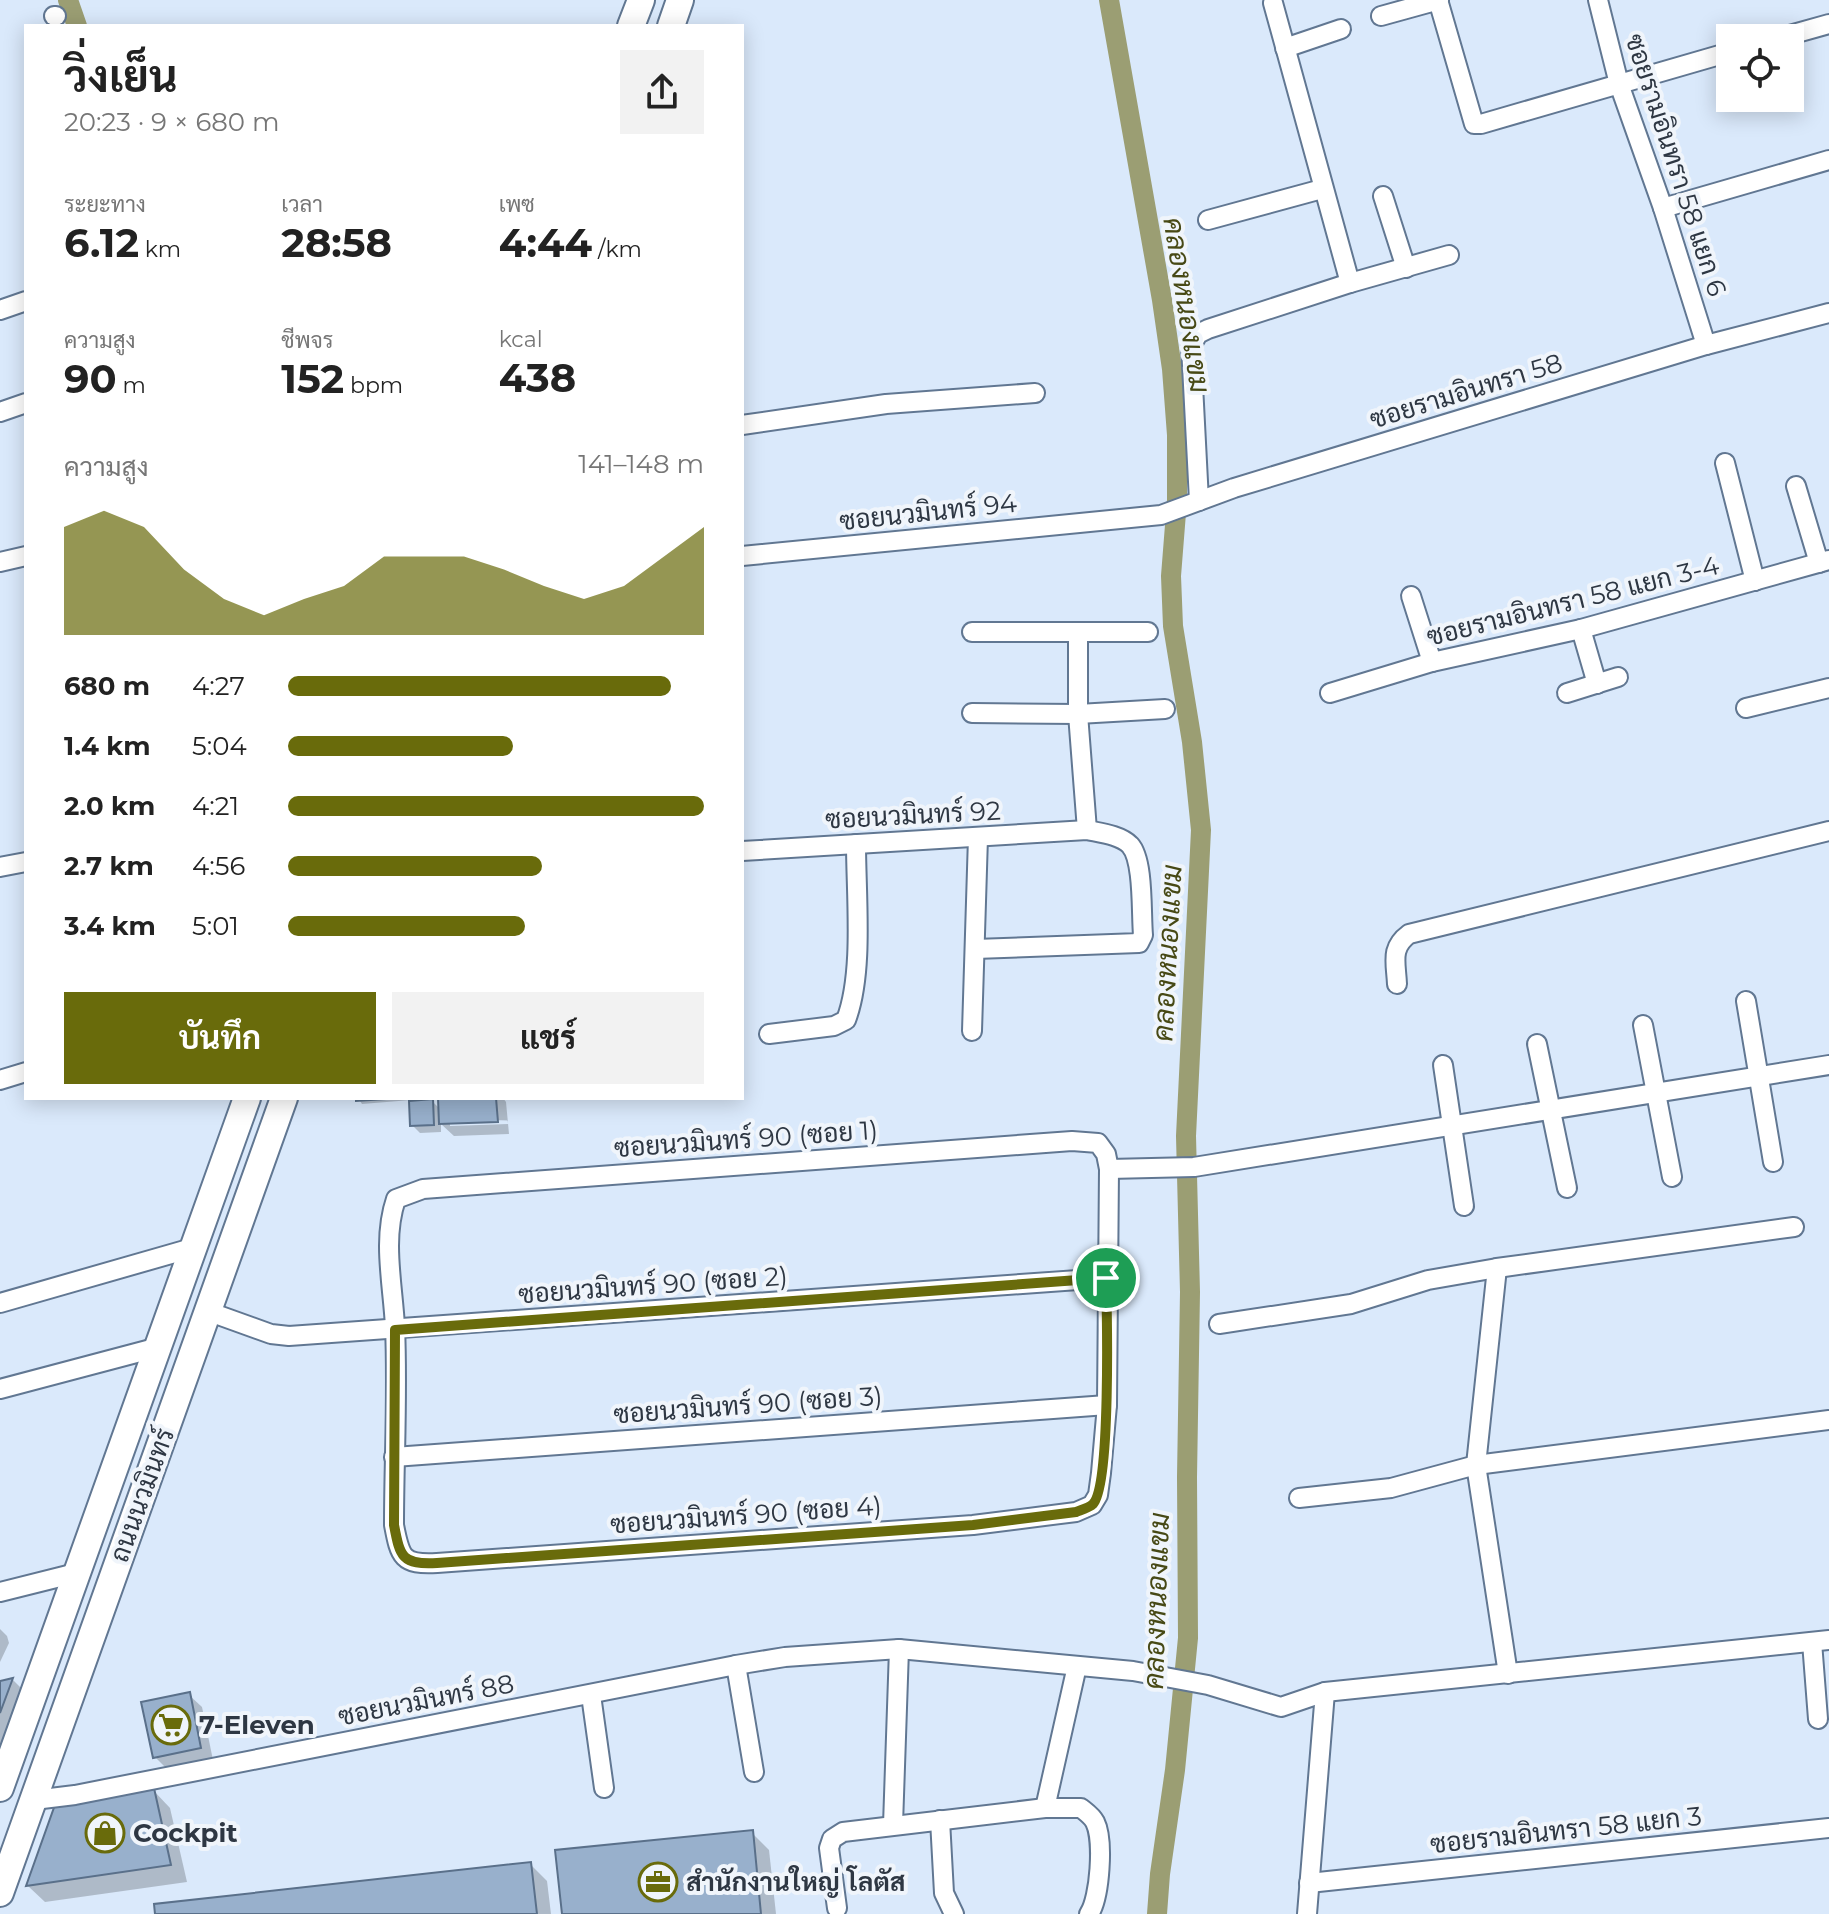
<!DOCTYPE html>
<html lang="th">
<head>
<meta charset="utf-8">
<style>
	:root { --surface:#fff; --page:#f2f2f2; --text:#222; --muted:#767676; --accent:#696b0b }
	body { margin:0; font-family:Montserrat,Sarabun,sans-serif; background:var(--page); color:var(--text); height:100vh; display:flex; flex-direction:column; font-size:30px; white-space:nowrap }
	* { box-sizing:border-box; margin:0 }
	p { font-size:26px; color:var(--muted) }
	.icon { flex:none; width:44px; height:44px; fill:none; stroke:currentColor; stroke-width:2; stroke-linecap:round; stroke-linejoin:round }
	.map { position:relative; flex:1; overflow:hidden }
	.sheet { position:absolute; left:24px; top:24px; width:720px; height:1076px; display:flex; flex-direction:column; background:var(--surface); border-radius:0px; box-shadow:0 4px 20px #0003 }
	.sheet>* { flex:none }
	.tools { position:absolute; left:1716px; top:24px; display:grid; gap:16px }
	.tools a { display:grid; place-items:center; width:88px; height:88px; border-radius:0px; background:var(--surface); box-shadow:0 4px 20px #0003; font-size:40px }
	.pin { position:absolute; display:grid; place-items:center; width:68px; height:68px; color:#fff; margin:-34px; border:4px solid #fff; border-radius:50%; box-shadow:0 2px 8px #0007 }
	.round { display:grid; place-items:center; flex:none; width:84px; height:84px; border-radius:0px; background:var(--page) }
	.overview { display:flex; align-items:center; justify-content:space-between; height:136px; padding:0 40px }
	h1 { font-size:44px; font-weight:700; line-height:60px }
	.figures { display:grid; grid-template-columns:repeat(3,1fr); gap:12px; height:136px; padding:8px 40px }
	.figures div { display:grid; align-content:center }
	.figures b { font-size:40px; font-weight:700 }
	.figures small { font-size:22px; font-weight:400 }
	.figures p { font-size:22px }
	.chart { height:224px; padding:16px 40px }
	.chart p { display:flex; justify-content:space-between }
	.chart svg { width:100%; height:144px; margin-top:8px; fill:var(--accent); opacity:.7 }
	.button { display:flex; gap:16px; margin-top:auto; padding:16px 40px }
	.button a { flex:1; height:92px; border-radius:0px; background:var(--accent); color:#fff; font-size:32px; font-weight:700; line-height:92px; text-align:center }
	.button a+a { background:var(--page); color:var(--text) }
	ul { padding:0 40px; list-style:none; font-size:26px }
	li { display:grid; grid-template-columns:128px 96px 1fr; align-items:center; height:60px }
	li i { height:20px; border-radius:10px; background:var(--accent) }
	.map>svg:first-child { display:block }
</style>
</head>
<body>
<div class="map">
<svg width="1829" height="1914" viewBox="0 0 1829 1914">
	<rect width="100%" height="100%" fill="#dae9fb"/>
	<!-- shadow -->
	<g fill="#0003" fill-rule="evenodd">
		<path d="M358,1098h145l3,4 3,32 -55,2 -13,-12v8l-21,1 -8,-8 -1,-25 -49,4zM440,1098l1,12 -11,-11zM508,1120v4l-58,2v-4z"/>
		<polygon points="0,1629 7,1636 9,1643 0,1662"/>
		<polygon points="13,1680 29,1696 0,1775 0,1683"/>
		<polygon points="189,1695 202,1707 213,1760 167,1769 155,1757"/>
		<polygon points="153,1790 170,1808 187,1882 45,1902 28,1886"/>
		<polygon points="752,1833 769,1850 776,1914 564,1914"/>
		<polygon points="530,1864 547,1881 551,1914 157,1914"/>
	</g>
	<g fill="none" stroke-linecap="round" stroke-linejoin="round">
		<!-- canal -->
		<g stroke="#9b9e73" stroke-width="20">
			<polyline points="68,0 77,26"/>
			<polyline points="1109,0 1162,300 1172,369 1177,435 1177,500 1171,576 1173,626 1192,742 1201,830 1186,1136 1190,1292 1187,1477 1188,1638 1175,1770 1160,1874 1157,1914"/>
		</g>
	</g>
	<!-- building -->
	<g fill="#98b0cc" stroke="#5a708a" stroke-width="2">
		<polygon points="356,1098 402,1098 356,1101"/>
		<polygon points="438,1098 496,1098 498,1122 439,1124"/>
		<polygon points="433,1099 434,1125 410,1126 409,1101"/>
		<polygon points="13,1678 0,1713 0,1681"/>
		<polygon points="190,1692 201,1748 153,1758 141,1702"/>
		<polygon points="154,1788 171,1865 26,1886 56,1802"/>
		<polygon points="753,1830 761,1914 562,1914 555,1850"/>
		<polygon points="531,1862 537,1914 155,1914 154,1904"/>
	</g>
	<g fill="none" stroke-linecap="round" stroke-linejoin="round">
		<!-- street casing -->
		<g stroke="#617792" stroke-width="22">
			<g id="street">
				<polyline points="1438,0 1474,124 1481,124 1730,52"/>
				<polyline points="1598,0 1619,84 1663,208 1706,345"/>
				<polyline points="1273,3 1350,283"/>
				<polyline points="54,16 56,16"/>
				<polyline points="1381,16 1439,0"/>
				<polyline points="1779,38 1829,24"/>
				<polyline points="1285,48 1341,29"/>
				<polyline points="1383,196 1406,268"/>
				<polyline points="1663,208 1829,160"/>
				<polyline points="1208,220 1322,189"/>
				<polyline points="0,310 26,301"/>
				<polyline points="0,412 26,403"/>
				<polyline points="742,425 886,404 1035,393"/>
				<polyline points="1725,463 1755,581"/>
				<polyline points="1796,486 1819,563"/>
				<polyline points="1199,501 1191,346 1198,334 1208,329 1350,283 1449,255"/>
				<polyline points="742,556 1161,515 1234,488 1706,345 1829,313"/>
				<polyline points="0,562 26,556"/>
				<polyline points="1411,596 1432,662"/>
				<polyline points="1581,629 1597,684"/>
				<polyline points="972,632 1148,632"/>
				<polyline points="1078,632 1078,714 1087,830"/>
				<polyline points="1330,693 1432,662 1581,629 1829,560"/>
				<polyline points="1567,693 1618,677"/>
				<polyline points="1746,708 1829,688"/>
				<polyline points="972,713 1078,714 1165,709"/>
				<path d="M742,851l345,-21c14,3 33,5 43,15 14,15 11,68 13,90l-4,8 -164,6"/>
				<polyline points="0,867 26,862"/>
				<path d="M1397,984c-1,-22 -7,-36 12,-50l420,-103"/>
				<polyline points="1746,1001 1773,1162"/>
				<polyline points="1643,1025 1672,1177"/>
				<polyline points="972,1031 978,837"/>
				<path d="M769,1034l65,-8 12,-6c18,-47 10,-124 10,-176"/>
				<polyline points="1537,1044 1567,1188"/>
				<polyline points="1443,1065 1464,1206"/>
				<polyline points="0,1080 26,1072"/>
				<path d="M1072,1141l26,2 8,11 3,15 -2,236 -6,68 -3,22 -6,10 -16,7 -103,13 -536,38c-35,2 -37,-6 -43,-38 0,-66 4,-132 1,-198 -2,-42 -13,-87 1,-128l27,-10z"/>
				<polyline points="1109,1169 1194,1167 1829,1065"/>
				<polyline points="1497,1268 1476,1465 1508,1674"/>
				<polyline points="0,1303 192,1248"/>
				<polyline points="207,1311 271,1334 289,1336 1106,1278"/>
				<polyline points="1219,1324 1351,1304 1428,1280 1497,1268 1794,1227"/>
				<polyline points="0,1389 155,1348"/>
				<polyline points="394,1457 1107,1405"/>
				<polyline points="1299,1498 1391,1488 1476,1465 1829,1420"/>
				<polyline points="0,1592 76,1573"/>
				<polyline points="1812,1642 1818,1719"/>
				<polyline points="736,1665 754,1772"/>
				<path d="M1077,1666l-32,142h36c5,4 11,8 14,14 9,18 5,76 -6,92"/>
				<polyline points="591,1695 604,1788"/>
				<polyline points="34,1800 75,1795 736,1665 785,1657 899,1649 1133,1671 1208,1685 1281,1707 1325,1692 1829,1640"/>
				<polyline points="940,1820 944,1893 954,1914"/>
				<polyline points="893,1825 899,1649"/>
				<polyline points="1309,1883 1829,1828"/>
				<polyline points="837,1908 829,1848 832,1839 843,1832 1045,1808"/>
				<polyline points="1307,1914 1325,1692"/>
			</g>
		</g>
		<!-- secondary casing -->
		<g stroke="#617792" stroke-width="30">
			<g id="secondary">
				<polyline points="631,26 641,0"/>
				<polyline points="671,26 680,0"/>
				<polyline points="0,1788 247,1098"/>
				<polyline points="0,1893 284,1098"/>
			</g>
		</g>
		<!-- street -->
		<use href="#street" stroke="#fff" stroke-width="18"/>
		<!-- secondary -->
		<use href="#secondary" stroke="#fff" stroke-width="26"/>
	</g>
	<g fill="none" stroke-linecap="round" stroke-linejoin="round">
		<!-- route casing -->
		<g stroke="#fff" stroke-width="16">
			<path id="route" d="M1106,1278c1,35 5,207 -13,226 -4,4 -12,6 -17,8l-103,13 -536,38c-35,2 -37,-6 -43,-38l1,-195z"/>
		</g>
		<!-- route -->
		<use href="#route" stroke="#696b0b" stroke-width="10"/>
	</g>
	<!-- icons -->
	<defs>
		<g id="supermarket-ring" transform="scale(2)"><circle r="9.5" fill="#f0f5fb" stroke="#696b0b" stroke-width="1.5"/><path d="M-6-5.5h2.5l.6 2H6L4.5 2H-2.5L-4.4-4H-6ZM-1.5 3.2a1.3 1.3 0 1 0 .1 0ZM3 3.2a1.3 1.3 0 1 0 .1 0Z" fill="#696b0b"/></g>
		<g id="shop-ring" transform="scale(2)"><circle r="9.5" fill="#f0f5fb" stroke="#696b0b" stroke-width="1.5"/><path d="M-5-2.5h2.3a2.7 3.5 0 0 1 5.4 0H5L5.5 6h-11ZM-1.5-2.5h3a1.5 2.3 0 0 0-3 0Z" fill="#696b0b"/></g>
		<g id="office-ring" transform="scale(2)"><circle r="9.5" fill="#f0f5fb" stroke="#696b0b" stroke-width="1.5"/><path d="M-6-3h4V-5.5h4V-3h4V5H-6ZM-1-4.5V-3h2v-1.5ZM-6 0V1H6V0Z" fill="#696b0b"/></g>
	</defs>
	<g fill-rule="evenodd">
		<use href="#supermarket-ring" x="171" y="1725"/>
		<use href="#shop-ring" x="105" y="1833"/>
		<use href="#office-ring" x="658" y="1882"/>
	</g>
	<g text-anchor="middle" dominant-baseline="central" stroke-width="8" stroke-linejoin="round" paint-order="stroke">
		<!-- street labels -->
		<g font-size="26" fill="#2e3743" stroke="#f0f5fb">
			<text transform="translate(1676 165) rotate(72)">ซอยรามอินทรา 58 แยก 6</text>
			<text transform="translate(1466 391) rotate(-17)">ซอยรามอินทรา 58</text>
			<text transform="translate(928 512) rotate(-6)">ซอยนวมินทร์ 94</text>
			<text transform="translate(1573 601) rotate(-14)">ซอยรามอินทรา 58 แยก 3-4</text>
			<text transform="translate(913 815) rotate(-3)">ซอยนวมินทร์ 92</text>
			<text transform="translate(746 1139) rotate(-4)">ซอยนวมินทร์ 90 (ซอย 1)</text>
			<text transform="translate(653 1285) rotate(-4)">ซอยนวมินทร์ 90 (ซอย 2)</text>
			<text transform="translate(748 1405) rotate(-4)">ซอยนวมินทร์ 90 (ซอย 3)</text>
			<text transform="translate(142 1495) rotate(-70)">ถนนนวมินทร์</text>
			<text transform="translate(746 1515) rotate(-4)">ซอยนวมินทร์ 90 (ซอย 4)</text>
			<text transform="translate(426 1700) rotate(-11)">ซอยนวมินทร์ 88</text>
			<text transform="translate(1566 1830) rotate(-6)">ซอยรามอินทรา 58 แยก 3</text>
		</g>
		<!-- poi labels -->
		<g font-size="26" font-weight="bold" fill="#2e3743" stroke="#f0f5fb" text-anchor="start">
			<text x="199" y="1725">7-Eleven</text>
			<text x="133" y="1833">Cockpit</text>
			<text x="686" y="1882">สำนักงานใหญ่ โลตัส</text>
		</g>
		<!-- water labels -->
		<g font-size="28" font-style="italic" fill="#474915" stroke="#f0f5fb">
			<text transform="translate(1187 305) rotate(81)">คลองหนองแขม</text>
			<text transform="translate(1167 953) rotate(-87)">คลองหนองแขม</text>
			<text transform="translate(1156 1601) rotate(-88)">คลองหนองแขม</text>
		</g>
	</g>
</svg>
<div class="tools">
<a><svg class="icon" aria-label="locate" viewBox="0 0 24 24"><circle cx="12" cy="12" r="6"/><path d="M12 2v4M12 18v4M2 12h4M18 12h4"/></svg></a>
</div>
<div class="pin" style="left:1106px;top:1278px;background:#1e9e55"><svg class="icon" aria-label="arrive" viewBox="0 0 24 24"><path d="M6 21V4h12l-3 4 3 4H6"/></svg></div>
<section class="sheet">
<div class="overview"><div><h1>วิ่งเย็น</h1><p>20:23 · 9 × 680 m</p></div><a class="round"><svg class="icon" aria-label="share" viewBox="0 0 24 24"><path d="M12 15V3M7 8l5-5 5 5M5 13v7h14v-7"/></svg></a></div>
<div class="figures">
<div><p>ระยะทาง</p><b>6.12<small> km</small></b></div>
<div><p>เวลา</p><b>28:58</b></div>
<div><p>เพซ</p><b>4:44<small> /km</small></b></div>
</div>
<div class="figures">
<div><p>ความสูง</p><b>90<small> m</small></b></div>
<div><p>ชีพจร</p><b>152<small> bpm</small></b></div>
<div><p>kcal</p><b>438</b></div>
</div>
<div class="chart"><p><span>ความสูง</span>141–148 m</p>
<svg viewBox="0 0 160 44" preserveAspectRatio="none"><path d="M0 44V11L10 6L20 11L30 24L40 33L50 38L60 33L70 29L80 20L90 20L100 20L110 24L120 29L130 33L140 29L150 20L160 11V44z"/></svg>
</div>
<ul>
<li><b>680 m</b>4:27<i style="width:92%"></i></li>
<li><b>1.4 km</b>5:04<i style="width:54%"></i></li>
<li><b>2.0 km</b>4:21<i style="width:100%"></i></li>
<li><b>2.7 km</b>4:56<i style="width:61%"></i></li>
<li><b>3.4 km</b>5:01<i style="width:57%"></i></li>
</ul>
<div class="button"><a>บันทึก</a><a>แชร์</a></div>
</section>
</div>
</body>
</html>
